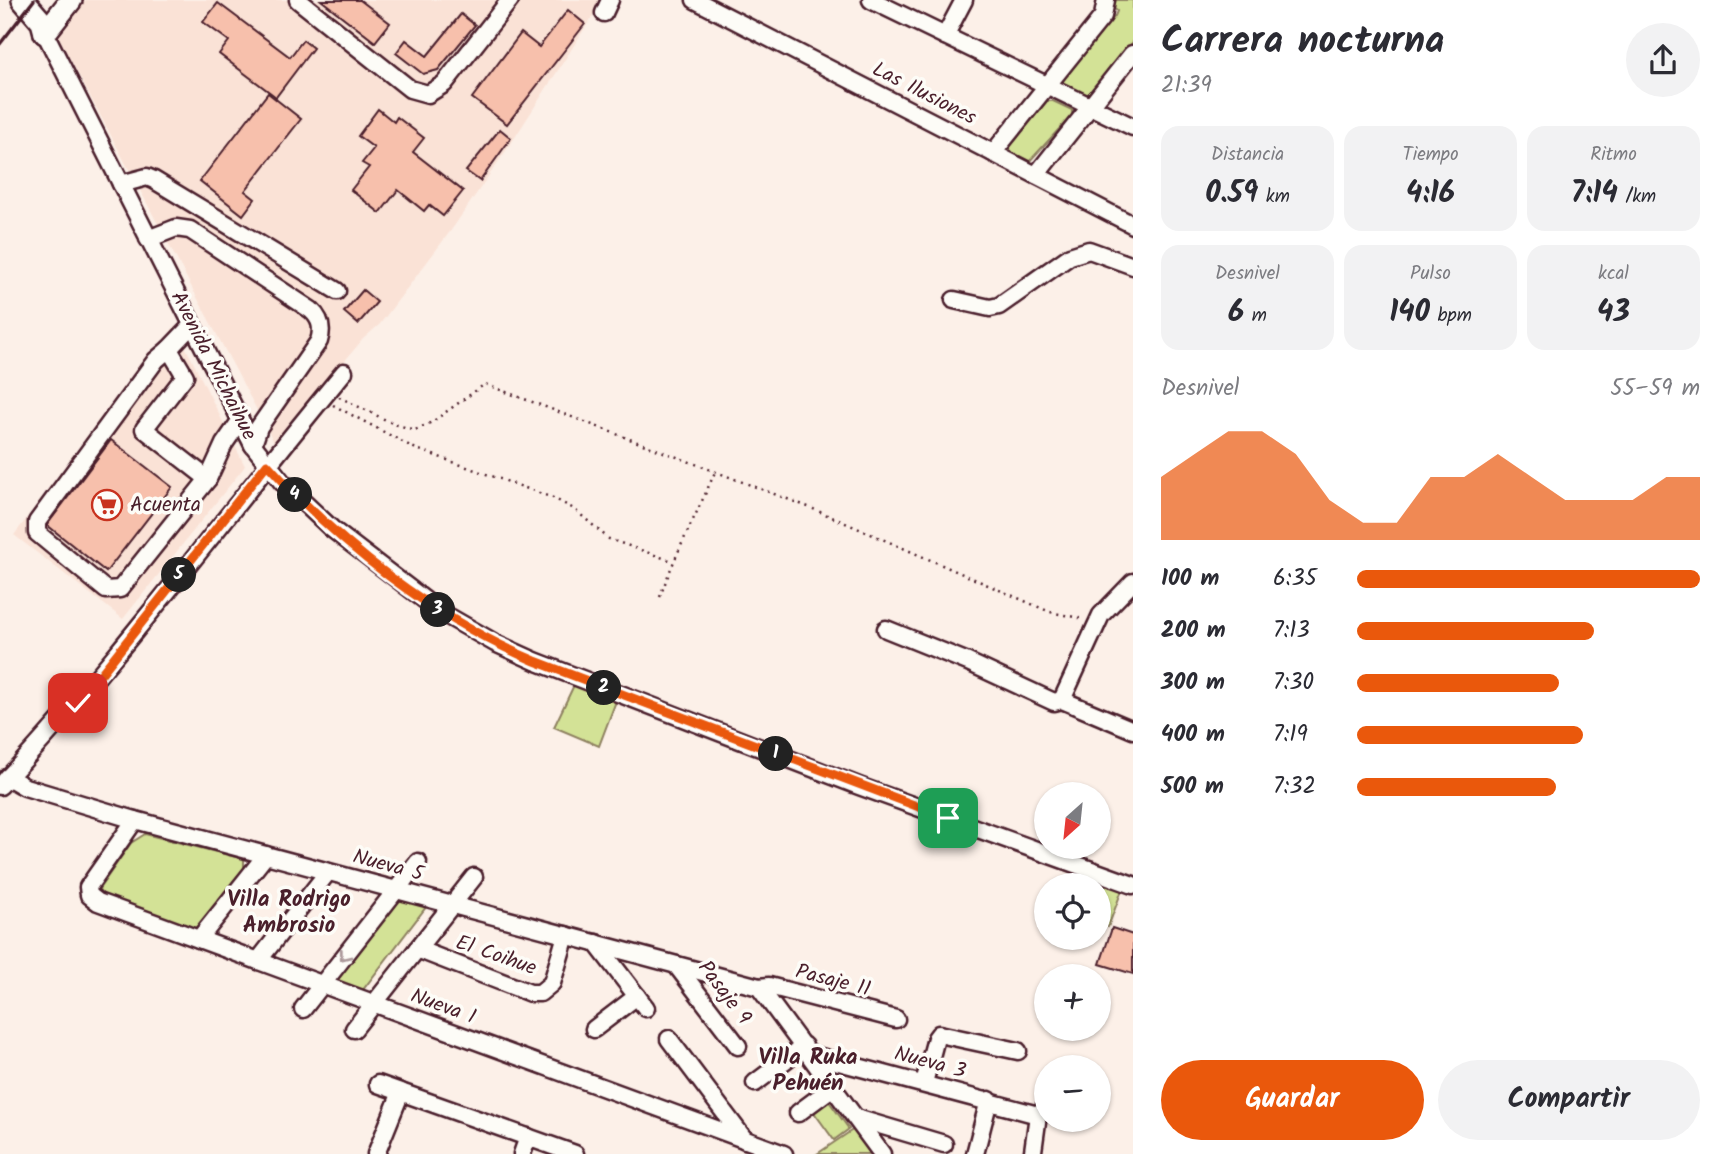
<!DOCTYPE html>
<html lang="es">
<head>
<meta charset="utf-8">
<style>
	:root { --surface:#fff; --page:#f2f2f3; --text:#2b2b33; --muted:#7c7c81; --accent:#ea580c }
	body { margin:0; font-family:Kalam,sans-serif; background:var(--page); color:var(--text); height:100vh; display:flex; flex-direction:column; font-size:26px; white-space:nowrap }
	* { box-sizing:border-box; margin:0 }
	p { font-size:23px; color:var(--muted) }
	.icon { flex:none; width:38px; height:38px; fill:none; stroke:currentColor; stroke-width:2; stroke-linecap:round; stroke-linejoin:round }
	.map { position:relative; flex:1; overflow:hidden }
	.sheet { display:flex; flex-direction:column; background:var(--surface); width:595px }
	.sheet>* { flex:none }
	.needle { width:46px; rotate:207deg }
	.controls { position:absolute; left:1034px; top:782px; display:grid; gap:14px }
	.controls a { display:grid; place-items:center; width:77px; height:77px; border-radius:50%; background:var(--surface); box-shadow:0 2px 5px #0004; font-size:35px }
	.pin { position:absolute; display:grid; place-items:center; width:60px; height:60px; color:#fff; margin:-30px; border-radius:14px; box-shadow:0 4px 10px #0006 }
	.km { position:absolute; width:35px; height:35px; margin:-18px; border-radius:50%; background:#222; color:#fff; font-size:19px; line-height:35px; text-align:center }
	.round { display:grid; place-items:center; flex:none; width:74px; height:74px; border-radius:37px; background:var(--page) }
	.summary { display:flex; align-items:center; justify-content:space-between; height:119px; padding:0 28px }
	h1 { font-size:38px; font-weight:700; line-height:52px }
	.metrics { display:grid; grid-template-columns:repeat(3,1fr); gap:10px; height:119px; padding:7px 28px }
	.metrics div { display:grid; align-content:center; border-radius:18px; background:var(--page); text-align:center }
	.metrics b { font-size:30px; font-weight:700 }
	.metrics small { font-size:19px; font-weight:400 }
	.metrics p { font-size:19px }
	.chart { height:196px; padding:14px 28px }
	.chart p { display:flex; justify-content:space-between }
	.chart svg { width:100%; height:126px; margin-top:7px; fill:var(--accent); opacity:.7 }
	.action { display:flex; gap:14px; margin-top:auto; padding:14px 28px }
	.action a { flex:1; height:80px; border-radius:42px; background:var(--accent); color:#fff; font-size:28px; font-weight:700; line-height:80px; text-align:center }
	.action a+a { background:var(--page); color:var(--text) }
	ul { padding:0 28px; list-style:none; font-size:23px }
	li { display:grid; grid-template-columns:112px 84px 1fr; align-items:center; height:52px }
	li i { height:18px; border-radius:9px; background:var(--accent) }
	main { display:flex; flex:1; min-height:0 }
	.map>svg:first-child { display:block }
</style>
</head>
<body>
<main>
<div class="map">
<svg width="1133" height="1154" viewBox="0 0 1133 1154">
	<rect width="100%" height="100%" fill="#fcf0e8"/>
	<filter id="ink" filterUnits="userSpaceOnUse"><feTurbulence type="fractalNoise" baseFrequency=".0143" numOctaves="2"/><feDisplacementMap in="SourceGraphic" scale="14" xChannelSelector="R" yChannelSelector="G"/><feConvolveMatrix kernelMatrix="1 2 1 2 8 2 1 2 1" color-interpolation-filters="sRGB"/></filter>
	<g filter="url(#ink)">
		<!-- built -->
		<g fill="#fae2d6">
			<polygon points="82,0 603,0 512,142 452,229 380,324 363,339 275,444 58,36 60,27"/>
			<polygon points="175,326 245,466 123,619 14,535"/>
		</g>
		<!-- green -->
		<g fill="#d3e296" stroke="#8e8060" stroke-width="2">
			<polygon points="1116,0 1133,0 1133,42 1093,91 1086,95 1062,84 1064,78 1115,16 1117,11 1111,6"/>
			<polygon points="1047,101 1053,101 1072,110 1072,115 1027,164 1009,153 1009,148"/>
			<polygon points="574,685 616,701 599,746 554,727"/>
			<polygon points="145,834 244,859 244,868 194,930 102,895 99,889 131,843"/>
			<polygon points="1085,876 1122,890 1108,927 1099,924 1099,886 1083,885"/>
			<polygon points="402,897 427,903 426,907 362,991 334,984 334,979"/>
			<polygon points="828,1100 849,1129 834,1140 813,1111"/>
			<polygon points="854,1129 873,1154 817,1154"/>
		</g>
		<!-- building -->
		<g fill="#f7c0ac" stroke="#4a1f2b" stroke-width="2">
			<polygon points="321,0 360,0 390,23 375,42"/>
			<polygon points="218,3 290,57 303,40 313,48 276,97 219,54 229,41 203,22"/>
			<polygon points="568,10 585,24 507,124 472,98 521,33 539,47"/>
			<polygon points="461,14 475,25 438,70 423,74 396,53 406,40 427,56"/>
			<polygon points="268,93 301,119 245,191 255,199 243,215 200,181"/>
			<polygon points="378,109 394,122 397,117 424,138 413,152 463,191 443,216 429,205 424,211 398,190 380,213 351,190 369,167 362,163 374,148 358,136"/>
			<polygon points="500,129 511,138 480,181 466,171"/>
			<polygon points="363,290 377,302 358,324 344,312"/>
			<polygon points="111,440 172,487 106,572 47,525"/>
			<polygon points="1112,928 1133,935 1133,974 1100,964"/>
		</g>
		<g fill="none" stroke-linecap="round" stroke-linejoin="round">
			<!-- minor casing -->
			<g stroke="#4a1f2b" stroke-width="21">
				<g id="minor">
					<polyline points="298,0 410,89 428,94 444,84 510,0"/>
					<polyline points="695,0 1133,225"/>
					<polyline points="871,0 1133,127"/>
					<polyline points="604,13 610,0"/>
					<polyline points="45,33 253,445 282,482 332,529 439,611 495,643 535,661 859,786 1133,885"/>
					<polyline points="945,36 964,0"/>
					<polyline points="993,153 1103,16 1106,0"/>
					<polyline points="1036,175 1132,54"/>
					<polyline points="121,184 147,177 154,180 337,291"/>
					<path d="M148,239l28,-11 14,2 121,80c10,9 12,18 8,31l-60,86 -6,18"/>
					<polyline points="954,300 990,308 999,306 1070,256 1089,250 1133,266"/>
					<polyline points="191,326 169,349 185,376 144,429 208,479 224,444 240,421"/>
					<polyline points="169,349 156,360 37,522 37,533 106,590 120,589 208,479"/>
					<polyline points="886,629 968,662 1054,702 1062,700 1133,730"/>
					<polyline points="1062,700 1101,615 1133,582"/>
					<polyline points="8,777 25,787 135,820 759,987 769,986 896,1019"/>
					<path d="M0,786c123,-130 229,-276 344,-414"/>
					<polyline points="135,820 88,887 89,895 98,902 784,1154"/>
					<polyline points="199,939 266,855"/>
					<polyline points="596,943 646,1008"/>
					<polyline points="417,949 530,993 540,993 552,983 566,935"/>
					<polyline points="258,961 328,872"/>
					<polyline points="676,965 738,1046"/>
					<polyline points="759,987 882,1154"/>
					<polyline points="303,1009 418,862"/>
					<polyline points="354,1029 474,877"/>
					<polyline points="594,1029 637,996"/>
					<polyline points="669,1039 745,1140"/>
					<polyline points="809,1054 1038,1115"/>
					<polyline points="755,1083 804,1046"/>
					<polyline points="924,1083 936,1038 939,1034 1018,1051"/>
					<polyline points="378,1084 575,1154"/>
					<polyline points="798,1113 833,1087"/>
					<polyline points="856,1118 944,1144"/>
					<polyline points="1033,1151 1038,1115 1046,1106"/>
					<polyline points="376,1154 401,1092"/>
					<polyline points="522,1154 528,1137"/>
					<polyline points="975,1154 989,1100"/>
				</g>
			</g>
			<!-- major casing -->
			<g stroke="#4a1f2b" stroke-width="26">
				<g id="major">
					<polyline points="23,0 42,22 45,33"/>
					<polyline points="45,33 71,0"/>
				</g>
			</g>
			<!-- path -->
			<g stroke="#4a1f2b" stroke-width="2.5" stroke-dasharray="2 5" stroke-linecap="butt">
				<polyline points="339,397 394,424 415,430 432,422 485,384 811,508 1050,612 1084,619"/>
				<polyline points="333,405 414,448 553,498 574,509 609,539 672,561"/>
				<path d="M660,597c15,-43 37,-83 55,-125"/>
			</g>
			<!-- minor -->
			<use href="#minor" stroke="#fdfcf7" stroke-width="16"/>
			<!-- major -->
			<use href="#major" stroke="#fdfcf7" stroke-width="21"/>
			<!-- rail -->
			<polyline stroke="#4a1f2b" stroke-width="3.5" points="0,44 34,0"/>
		</g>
		<!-- one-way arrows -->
		<defs><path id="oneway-chevron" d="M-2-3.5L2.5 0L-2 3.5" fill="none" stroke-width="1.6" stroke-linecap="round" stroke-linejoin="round" transform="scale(1.75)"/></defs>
		<use stroke="#ac999b" href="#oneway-chevron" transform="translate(344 956) rotate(128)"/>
	</g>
	<g fill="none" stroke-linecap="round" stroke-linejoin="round" filter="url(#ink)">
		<!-- route casing -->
		<g stroke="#fff" stroke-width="14">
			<path id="route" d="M78,703l189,-239c74,82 166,154 268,197l413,157"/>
		</g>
		<!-- route -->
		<use href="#route" stroke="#ea580c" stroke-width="9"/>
	</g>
	<!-- icons -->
	<defs>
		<g id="supermarket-ring" transform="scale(1.575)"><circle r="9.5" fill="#fdfcf7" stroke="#c8321e" stroke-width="1.5"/><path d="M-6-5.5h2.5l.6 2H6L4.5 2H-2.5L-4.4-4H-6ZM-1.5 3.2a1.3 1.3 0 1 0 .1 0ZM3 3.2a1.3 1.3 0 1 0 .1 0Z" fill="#c8321e"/></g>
	</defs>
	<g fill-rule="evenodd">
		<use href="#supermarket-ring" x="107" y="505"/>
	</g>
	<g text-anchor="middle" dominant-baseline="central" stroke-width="7" stroke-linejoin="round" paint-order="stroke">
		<!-- street labels -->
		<g font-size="21" fill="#4a1f2b" stroke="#fdfcf7">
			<text transform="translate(924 94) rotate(27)">Las Ilusiones</text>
			<text transform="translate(213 366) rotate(63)">Avenida Michaihue</text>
			<text transform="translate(388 866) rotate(15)">Nueva 5</text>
			<text transform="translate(496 956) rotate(19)">El Coihue</text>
			<text transform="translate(833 981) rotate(14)">Pasaje 11</text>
			<text transform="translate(724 993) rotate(53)">Pasaje 9</text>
			<text transform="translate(443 1007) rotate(20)">Nueva 1</text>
			<text transform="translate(930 1063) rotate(15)">Nueva 3</text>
		</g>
		<!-- poi labels -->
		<g font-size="21" fill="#4a1f2b" stroke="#fdfcf7" text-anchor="start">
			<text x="130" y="505">Acuenta</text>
		</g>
		<!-- neighbourhood labels -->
		<g font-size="23" font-weight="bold" fill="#4a1f2b" stroke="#fdfcf7">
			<text x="289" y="900">Villa Rodrigo<tspan x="289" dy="26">Ambrosio</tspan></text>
			<text x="808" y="1058">Villa Ruka<tspan x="808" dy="26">Pehuén</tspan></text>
		</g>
	</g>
</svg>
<div class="controls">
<a><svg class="needle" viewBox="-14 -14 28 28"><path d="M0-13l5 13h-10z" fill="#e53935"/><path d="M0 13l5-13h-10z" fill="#7c7c81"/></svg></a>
<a><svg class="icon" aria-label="locate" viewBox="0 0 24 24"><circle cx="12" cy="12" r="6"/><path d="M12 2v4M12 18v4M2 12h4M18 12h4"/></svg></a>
<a>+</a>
<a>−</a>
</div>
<div class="pin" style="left:948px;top:818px;background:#1e9e55"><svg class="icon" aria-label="arrive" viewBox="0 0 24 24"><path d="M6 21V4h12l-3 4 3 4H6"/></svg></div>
<div class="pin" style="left:78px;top:703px;background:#d93025"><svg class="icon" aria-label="check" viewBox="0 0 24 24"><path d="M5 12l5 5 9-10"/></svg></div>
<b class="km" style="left:776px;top:754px">1</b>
<b class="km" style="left:604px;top:688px">2</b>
<b class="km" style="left:438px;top:610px">3</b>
<b class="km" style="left:295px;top:495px">4</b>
<b class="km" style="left:179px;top:575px">5</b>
</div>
<section class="sheet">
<div class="summary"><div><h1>Carrera nocturna</h1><p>21:39</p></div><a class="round"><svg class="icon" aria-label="share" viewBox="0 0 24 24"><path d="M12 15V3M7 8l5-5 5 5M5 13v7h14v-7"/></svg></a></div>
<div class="metrics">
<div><p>Distancia</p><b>0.59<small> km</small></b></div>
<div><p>Tiempo</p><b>4:16</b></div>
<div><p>Ritmo</p><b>7:14<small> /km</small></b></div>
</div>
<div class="metrics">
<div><p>Desnivel</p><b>6<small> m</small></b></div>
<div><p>Pulso</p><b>140<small> bpm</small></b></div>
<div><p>kcal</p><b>43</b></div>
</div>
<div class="chart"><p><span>Desnivel</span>55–59 m</p>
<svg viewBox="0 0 160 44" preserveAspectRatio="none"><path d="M0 44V22L10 14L20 6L30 6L40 14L50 30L60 38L70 38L80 22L90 22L100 14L110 22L120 30L130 30L140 30L150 22L160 22V44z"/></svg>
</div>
<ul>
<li><b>100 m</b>6:35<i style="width:100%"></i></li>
<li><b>200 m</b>7:13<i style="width:69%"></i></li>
<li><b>300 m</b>7:30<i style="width:59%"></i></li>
<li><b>400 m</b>7:19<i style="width:66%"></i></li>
<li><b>500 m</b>7:32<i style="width:58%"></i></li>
</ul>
<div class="action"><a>Guardar</a><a>Compartir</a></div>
</section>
</main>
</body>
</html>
